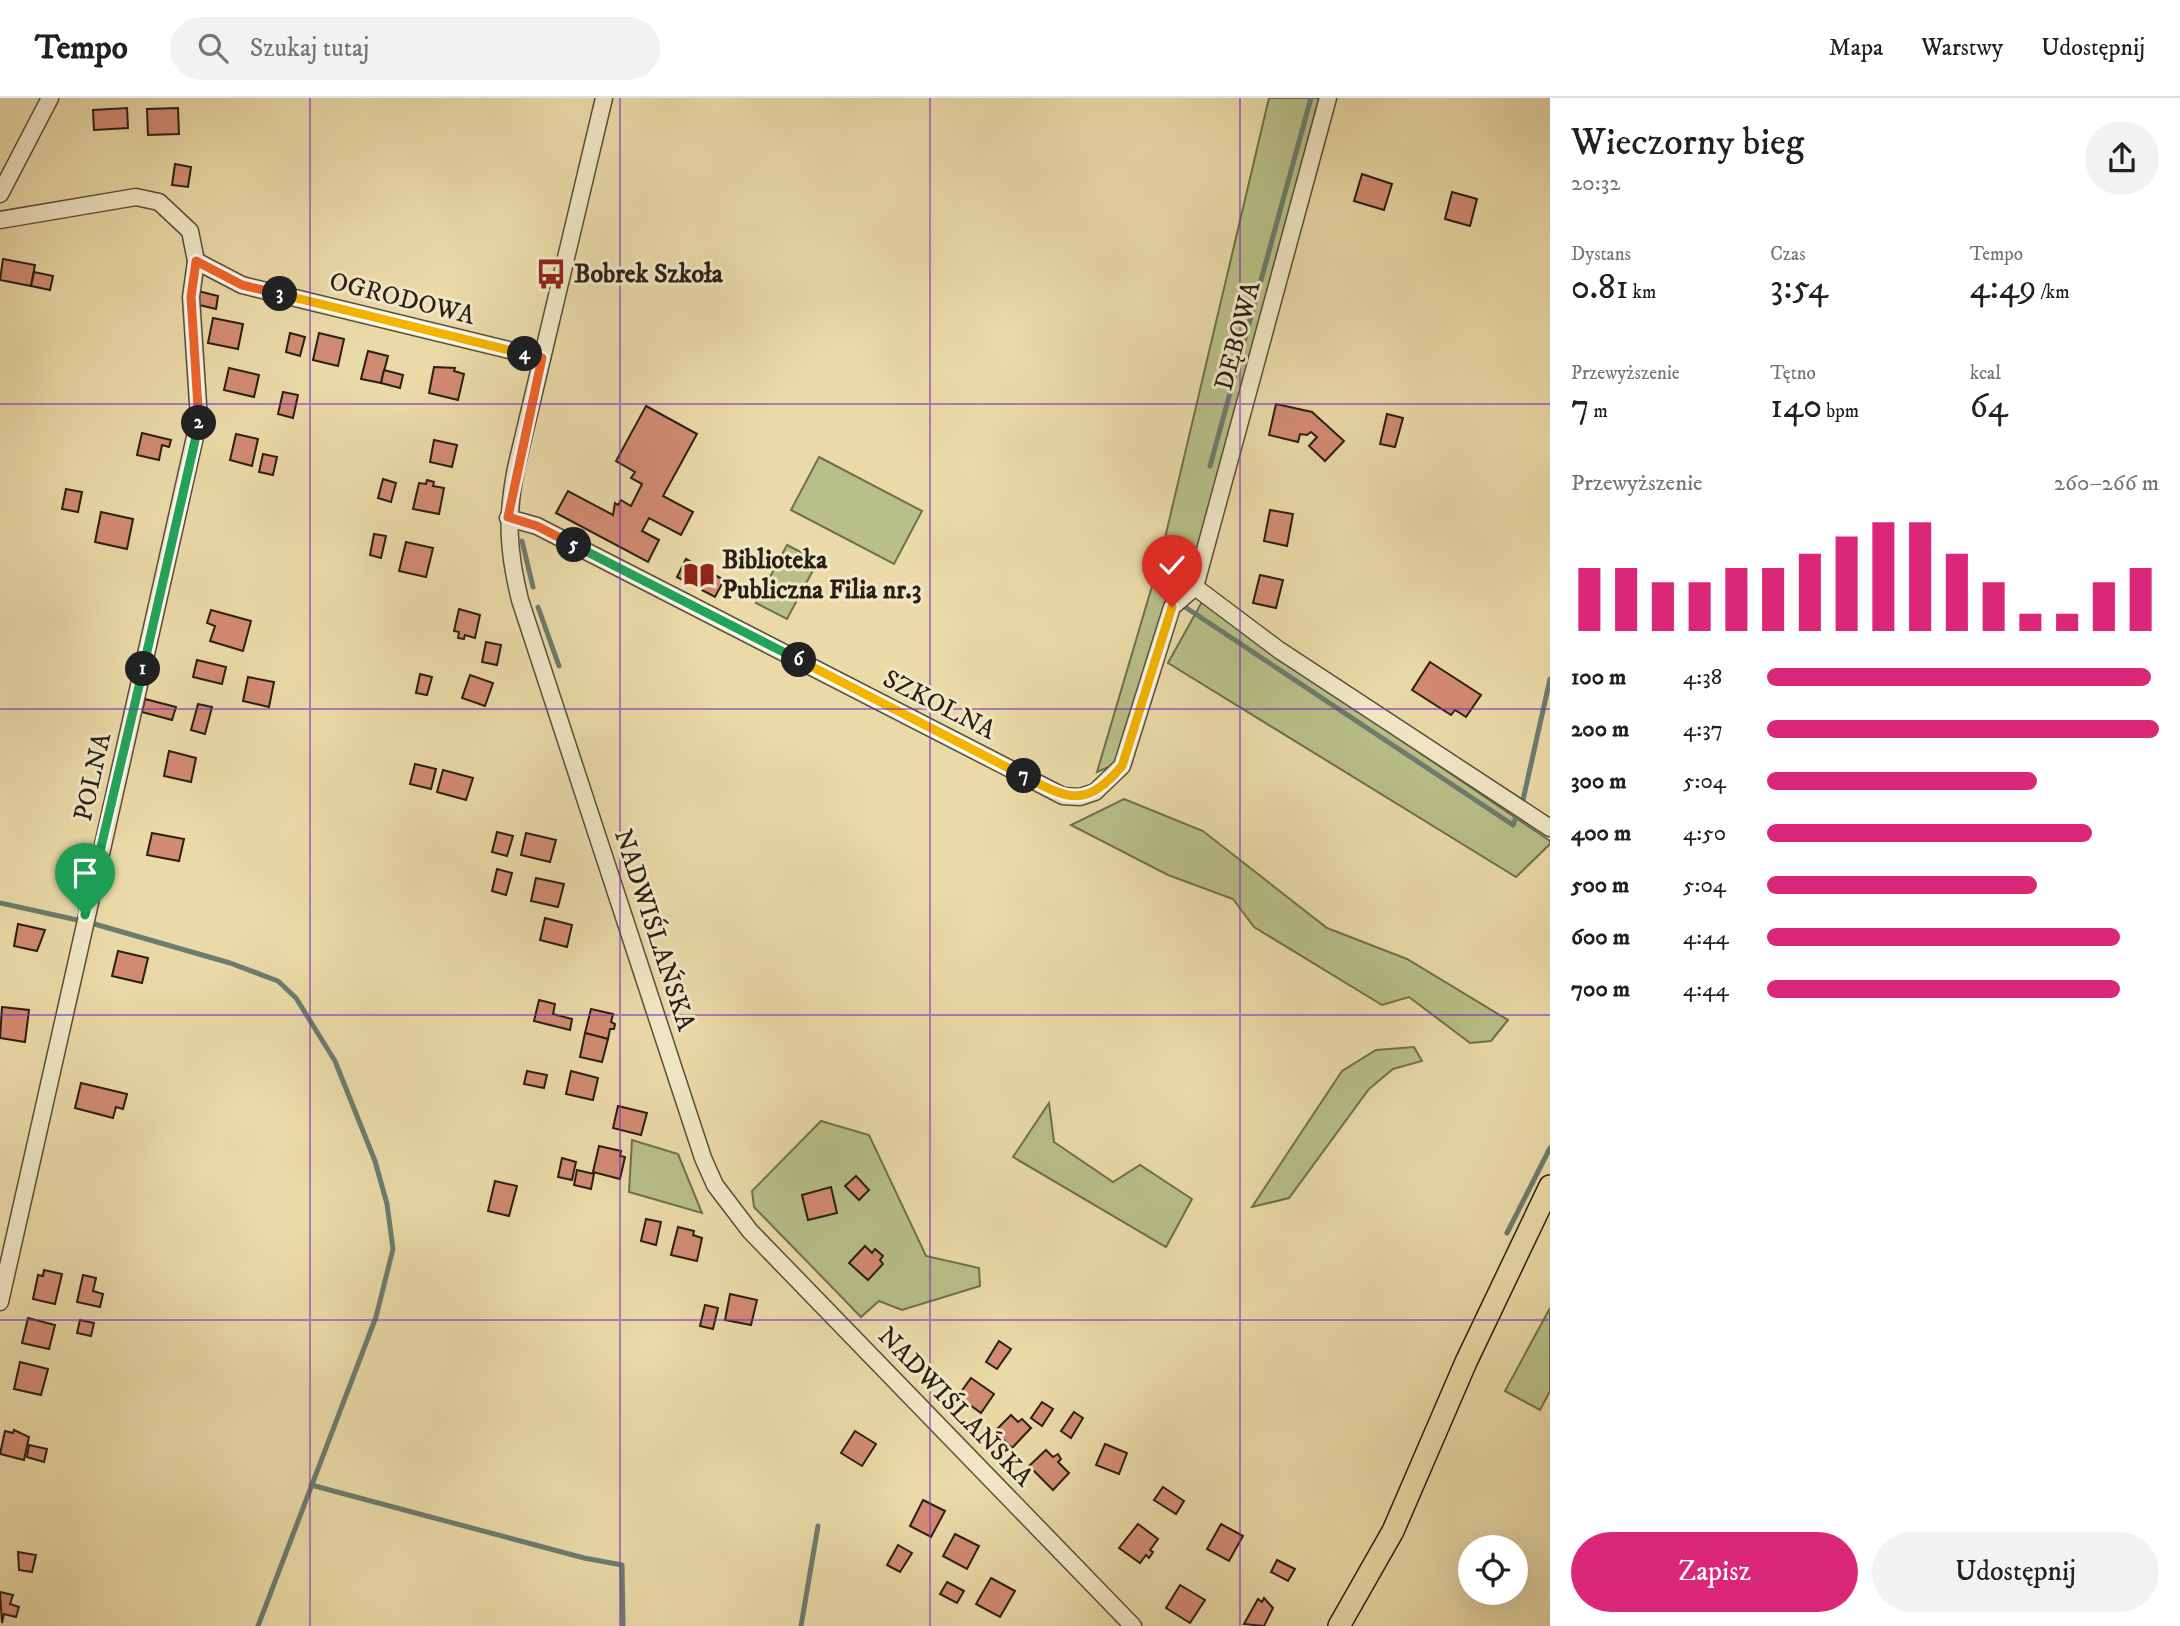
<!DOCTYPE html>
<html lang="pl">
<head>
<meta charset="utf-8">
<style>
	:root { --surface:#fff; --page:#f2f2f2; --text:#202124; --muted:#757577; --line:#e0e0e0; --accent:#db2777 }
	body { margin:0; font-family:"IM FELL DW Pica",serif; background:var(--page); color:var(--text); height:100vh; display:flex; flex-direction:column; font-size:26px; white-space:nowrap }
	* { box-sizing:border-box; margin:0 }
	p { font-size:23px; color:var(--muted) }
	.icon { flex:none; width:38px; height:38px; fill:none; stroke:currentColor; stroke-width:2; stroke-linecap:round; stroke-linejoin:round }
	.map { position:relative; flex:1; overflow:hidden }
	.side { display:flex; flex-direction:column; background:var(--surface); width:630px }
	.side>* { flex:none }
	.buttons { position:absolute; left:1458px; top:1437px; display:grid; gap:14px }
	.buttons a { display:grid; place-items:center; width:70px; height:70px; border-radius:50%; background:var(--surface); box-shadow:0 7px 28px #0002; font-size:35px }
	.pin { position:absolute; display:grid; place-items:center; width:60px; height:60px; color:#fff; margin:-72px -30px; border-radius:50% 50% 50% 0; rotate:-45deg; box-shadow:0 0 7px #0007 }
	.pin .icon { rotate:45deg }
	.km { position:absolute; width:35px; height:35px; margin:-18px; border-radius:50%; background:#222; color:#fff; font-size:19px; line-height:35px; text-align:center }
	.round { display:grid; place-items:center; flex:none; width:74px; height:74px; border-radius:37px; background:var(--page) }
	.head { display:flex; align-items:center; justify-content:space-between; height:119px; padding:0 21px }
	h1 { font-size:38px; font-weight:600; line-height:52px }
	.stats { display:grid; grid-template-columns:repeat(3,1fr); gap:10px; height:119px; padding:7px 21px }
	.stats div { display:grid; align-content:center }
	.stats b { font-size:35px; font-weight:600 }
	.stats small { font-size:19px; font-weight:400 }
	.stats p { font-size:19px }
	.chart { height:196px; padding:14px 21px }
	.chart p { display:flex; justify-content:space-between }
	.chart svg { width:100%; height:126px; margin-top:7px; stroke:var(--accent); stroke-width:6 }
	.action { display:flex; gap:14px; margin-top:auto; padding:14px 21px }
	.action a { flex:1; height:80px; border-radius:42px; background:var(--accent); color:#fff; font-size:28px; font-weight:600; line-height:80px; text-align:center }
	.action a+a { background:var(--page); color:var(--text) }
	ul { padding:0 21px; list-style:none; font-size:23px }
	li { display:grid; grid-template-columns:112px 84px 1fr; align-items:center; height:52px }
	li i { height:18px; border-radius:9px; background:var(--accent) }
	header { display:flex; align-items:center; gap:42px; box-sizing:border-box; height:98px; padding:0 35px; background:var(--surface); border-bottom:2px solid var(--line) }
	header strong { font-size:33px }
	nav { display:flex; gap:38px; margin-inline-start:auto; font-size:24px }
	.search { width:490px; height:63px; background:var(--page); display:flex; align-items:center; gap:18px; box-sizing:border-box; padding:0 24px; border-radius:38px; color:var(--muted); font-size:26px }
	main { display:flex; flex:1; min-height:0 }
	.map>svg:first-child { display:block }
</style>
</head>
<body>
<header>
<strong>Tempo</strong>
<div class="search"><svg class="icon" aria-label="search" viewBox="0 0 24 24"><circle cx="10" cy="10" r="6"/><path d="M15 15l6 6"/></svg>Szukaj tutaj</div>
<nav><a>Mapa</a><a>Warstwy</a><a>Udostępnij</a></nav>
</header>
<main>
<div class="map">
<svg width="1550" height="1528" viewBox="0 0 1550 1528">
	<rect width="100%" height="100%" fill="#eadaa8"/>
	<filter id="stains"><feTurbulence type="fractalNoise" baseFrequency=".00286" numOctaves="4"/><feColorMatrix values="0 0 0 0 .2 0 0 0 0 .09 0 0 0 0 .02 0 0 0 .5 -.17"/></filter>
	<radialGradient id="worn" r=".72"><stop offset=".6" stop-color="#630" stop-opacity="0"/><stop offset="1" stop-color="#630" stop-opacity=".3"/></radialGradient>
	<!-- green -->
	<g fill="#b8bf87" stroke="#706f4e" stroke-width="2">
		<polygon points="1269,0 1319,0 1191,483 1166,503 1116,666 1097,674 1160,461"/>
		<polygon points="819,359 922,413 894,466 791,412"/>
		<polygon points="787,447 818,463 787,521 756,505"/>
		<polygon points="1203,502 1276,557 1550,743 1550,746 1516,779 1168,565"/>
		<polygon points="1124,701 1203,733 1327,830 1407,861 1508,922 1491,943 1470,945 1409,899 1382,907 1254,829 1233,801 1168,777 1071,727"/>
		<polygon points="1414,949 1422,963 1393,971 1369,991 1289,1100 1252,1109 1342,973 1376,952"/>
		<polygon points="1049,1005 1054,1044 1113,1084 1140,1067 1192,1101 1166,1149 1013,1059"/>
		<polygon points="821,1023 869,1037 926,1158 979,1170 980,1188 902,1212 879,1203 861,1219 754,1109 752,1093"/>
		<polygon points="632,1042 678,1056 702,1115 629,1094"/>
		<polygon points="1550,1210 1550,1293 1540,1312 1505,1293"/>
	</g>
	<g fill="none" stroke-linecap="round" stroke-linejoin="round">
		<!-- stream -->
		<g stroke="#6c7c6e" stroke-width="5">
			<polyline points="1210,368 1311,0"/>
			<polyline points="522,443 533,489"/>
			<polyline points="538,509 559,568"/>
			<polyline points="1185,509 1513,727 1517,717"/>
			<polyline points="1523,702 1550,581"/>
			<polyline points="0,805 91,825 230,865 278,883 296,900 335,963 375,1063 387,1106 393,1151 376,1219 258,1528"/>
			<polyline points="1507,1135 1550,1050"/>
			<polyline points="311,1387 584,1460 622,1467 623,1528"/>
			<polyline points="801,1528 818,1428"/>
		</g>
	</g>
	<!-- building -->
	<g fill="#d28b73" stroke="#291f14" stroke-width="2">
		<polygon points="127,10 128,30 94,32 93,12"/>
		<polygon points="178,10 179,36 148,37 147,11"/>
		<polygon points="175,66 191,69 188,89 172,87"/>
		<polygon points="1362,76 1392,86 1384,112 1354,103"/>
		<polygon points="1452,94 1477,101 1470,128 1445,121"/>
		<polygon points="3,161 35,167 31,188 0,182"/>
		<polygon points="34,174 53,178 50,192 31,188"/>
		<polygon points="198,193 218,198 216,211 195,206"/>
		<polygon points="213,220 243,226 238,251 208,245"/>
		<polygon points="290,235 305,239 300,258 286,254"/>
		<polygon points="319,235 344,241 338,268 313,262"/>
		<polygon points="368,253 388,258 381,285 361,281"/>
		<polygon points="434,269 455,270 454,273 464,276 458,302 429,295"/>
		<polygon points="229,270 259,277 254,299 224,292"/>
		<polygon points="384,272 403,277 400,290 381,285"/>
		<polygon points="283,294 298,297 293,320 278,316"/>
		<polygon points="1276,306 1312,314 1344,343 1325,363 1309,348 1317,339 1311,334 1307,337 1300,336 1298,344 1269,337"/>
		<polygon points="646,308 697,336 663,398 693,414 681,437 649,420 642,433 659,442 648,464 556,415 568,393 613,417 615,405 618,407 621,402 631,408 642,386 631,380 635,374 616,363"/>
		<polygon points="1387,316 1403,320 1395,349 1380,346"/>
		<polygon points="142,335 171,342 169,349 162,347 159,362 137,357"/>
		<polygon points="236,336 258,341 252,368 230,362"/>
		<polygon points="434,342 457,347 452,369 430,364"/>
		<polygon points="263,356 277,359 273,377 259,374"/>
		<polygon points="383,381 396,385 391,404 378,400"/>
		<polygon points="427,382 434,384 433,388 444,390 439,416 413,411 419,385 426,386"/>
		<polygon points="66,391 82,394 78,414 62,411"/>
		<polygon points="1270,412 1293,416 1287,448 1264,443"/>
		<polygon points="101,414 133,421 127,451 95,444"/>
		<polygon points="374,436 386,438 381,460 370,457"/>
		<polygon points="406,444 433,450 426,479 399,473"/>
		<polygon points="686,461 724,482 715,499 677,479"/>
		<polygon points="1260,477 1283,482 1276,510 1253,505"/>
		<polygon points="459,511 480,517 475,540 465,537 464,541 458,540 459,534 454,533"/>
		<polygon points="211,512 251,523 243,553 210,543 215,528 207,525"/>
		<polygon points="486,544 501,547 497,567 482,564"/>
		<polygon points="197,562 226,569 222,586 193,579"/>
		<polygon points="1430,564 1481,597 1466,619 1455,612 1451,617 1412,592"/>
		<polygon points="420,576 432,579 427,597 416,595"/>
		<polygon points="470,577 493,585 485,608 462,600"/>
		<polygon points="248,579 274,584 269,609 243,603"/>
		<polygon points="145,601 176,609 172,622 142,614"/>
		<polygon points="198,606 212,609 205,636 191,632"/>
		<polygon points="169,653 196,660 191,684 164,678"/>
		<polygon points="415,666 436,671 431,691 410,686"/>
		<polygon points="443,672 473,680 466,702 437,694"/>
		<polygon points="497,734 513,738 507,758 492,754"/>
		<polygon points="152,735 184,741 179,763 147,757"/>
		<polygon points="526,735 556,742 550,764 521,757"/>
		<polygon points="497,771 512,775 506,797 492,793"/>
		<polygon points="536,780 564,786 558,809 531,803"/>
		<polygon points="545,820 572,827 567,849 540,842"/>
		<polygon points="18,826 45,832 37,853 14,848"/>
		<polygon points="118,853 148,860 142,885 112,878"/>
		<polygon points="539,902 555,906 553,916 572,921 570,932 534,923"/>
		<polygon points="2,909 29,912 25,944 0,940"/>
		<polygon points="591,911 613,916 611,924 615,926 614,931 610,931 608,941 585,935"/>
		<polygon points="585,935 608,941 602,964 580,959"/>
		<polygon points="527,973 547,977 544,990 524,986"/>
		<polygon points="571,973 598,980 593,1002 566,996"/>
		<polygon points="81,985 127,996 123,1011 116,1009 113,1020 75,1010"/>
		<polygon points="618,1008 647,1015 641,1037 613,1030"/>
		<polygon points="599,1048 621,1053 620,1058 625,1059 620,1081 593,1074"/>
		<polygon points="562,1060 576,1064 572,1082 558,1079"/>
		<polygon points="577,1072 594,1076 591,1091 574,1087"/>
		<polygon points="856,1078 869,1092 859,1102 845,1088"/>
		<polygon points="495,1083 517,1088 509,1118 488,1113"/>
		<polygon points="831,1089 837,1115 808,1122 802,1097"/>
		<polygon points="646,1121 661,1124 656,1147 641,1143"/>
		<polygon points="678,1129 694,1133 693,1137 702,1140 697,1163 671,1157"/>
		<polygon points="865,1148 872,1155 875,1151 883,1158 880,1162 883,1166 868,1182 849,1165"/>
		<polygon points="44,1172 62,1176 55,1206 33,1201 38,1177 43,1178"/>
		<polygon points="83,1177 96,1180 93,1193 103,1196 100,1209 77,1204"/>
		<polygon points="730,1196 757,1202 751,1227 725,1222"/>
		<polygon points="705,1207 718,1210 713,1231 700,1228"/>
		<polygon points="28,1220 55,1227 49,1251 22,1245"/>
		<polygon points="80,1222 94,1225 91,1238 77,1235"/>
		<polygon points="999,1243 1011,1251 997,1271 986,1264"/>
		<polygon points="20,1264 48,1271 41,1297 14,1291"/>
		<polygon points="971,1280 994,1296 981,1315 958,1298"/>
		<polygon points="1042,1304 1053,1311 1042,1328 1031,1320"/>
		<polygon points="1074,1314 1083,1320 1071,1340 1061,1333"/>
		<polygon points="1011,1317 1018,1324 1022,1321 1031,1330 1012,1350 995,1333"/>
		<polygon points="14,1332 29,1339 24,1362 0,1356 5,1333 13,1335"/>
		<polygon points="855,1333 876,1346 862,1368 841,1355"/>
		<polygon points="1105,1346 1127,1355 1119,1376 1096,1367"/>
		<polygon points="29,1347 47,1351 44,1364 27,1359"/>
		<polygon points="1046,1352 1053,1359 1058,1356 1061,1361 1058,1364 1069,1375 1053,1392 1029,1368"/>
		<polygon points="1163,1389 1184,1403 1176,1416 1154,1402"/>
		<polygon points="923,1402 945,1413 931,1439 910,1428"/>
		<polygon points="1138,1426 1158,1441 1150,1452 1153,1454 1149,1460 1146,1457 1140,1465 1119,1450"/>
		<polygon points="1221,1426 1243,1438 1229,1463 1207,1451"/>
		<polygon points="955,1436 979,1448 967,1471 943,1458"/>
		<polygon points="898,1447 912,1455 900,1474 887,1467"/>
		<polygon points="18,1454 36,1457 32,1474 19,1472"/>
		<polygon points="1277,1462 1295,1471 1288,1483 1271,1474"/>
		<polygon points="991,1480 1015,1493 1000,1519 976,1506"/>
		<polygon points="947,1484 964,1493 957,1505 940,1496"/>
		<polygon points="1180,1487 1205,1502 1190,1525 1166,1510"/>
		<polygon points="0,1494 13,1497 10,1506 19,1509 16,1519 4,1516 2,1525"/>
		<polygon points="1264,1500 1273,1510 1264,1528 1244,1526 1258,1501 1262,1504"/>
	</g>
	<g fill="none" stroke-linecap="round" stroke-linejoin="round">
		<!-- minor casing -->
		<g stroke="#594e39" stroke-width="19">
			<g id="minor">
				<path d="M604,0l-88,370c-10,51 -8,83 4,132l183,558 12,27 35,46 383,395"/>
				<polyline points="0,96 50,0"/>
				<polyline points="0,122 136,99 159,104 190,133 196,163 191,199 199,321 0,1204"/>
				<polyline points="196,163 242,187 542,260"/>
				<polyline points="508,420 537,428 1063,698 1080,699 1095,694 1122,668 1172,509 1195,489"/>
				<polyline points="1195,489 1328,0"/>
				<polyline points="1195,489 1279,552 1550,730"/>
			</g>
		</g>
		<!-- major casing -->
		<g stroke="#291f14" stroke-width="24">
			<polyline id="major" points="1339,1528 1393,1433 1466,1264 1550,1088"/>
		</g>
		<!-- minor -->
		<use href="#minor" stroke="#f1e7c6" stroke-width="16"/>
		<!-- major -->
		<use href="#major" stroke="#eadaa8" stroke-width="21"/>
	</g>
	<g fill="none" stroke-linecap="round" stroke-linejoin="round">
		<!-- split-1 casing -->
		<g stroke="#fff" stroke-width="14">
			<polyline id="split-1" points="85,817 143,571"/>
		</g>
		<!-- split-2 casing -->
		<g stroke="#fff" stroke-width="14">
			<polyline id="split-2" points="143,571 199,325"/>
		</g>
		<!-- split-3 casing -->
		<g stroke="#fff" stroke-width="14">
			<polyline id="split-3" points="199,325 191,199 196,163 242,187 280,196"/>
		</g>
		<!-- split-4 casing -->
		<g stroke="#fff" stroke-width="14">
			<polyline id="split-4" points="280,196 525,256"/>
		</g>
		<!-- split-5 casing -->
		<g stroke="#fff" stroke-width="14">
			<polyline id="split-5" points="525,256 542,260 508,419 537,428 574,447"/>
		</g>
		<!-- split-6 casing -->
		<g stroke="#fff" stroke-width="14">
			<polyline id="split-6" points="574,447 799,562"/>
		</g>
		<!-- split-7 casing -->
		<g stroke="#fff" stroke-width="14">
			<polyline id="split-7" points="799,562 1024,678"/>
		</g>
		<!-- split-8 casing -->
		<g stroke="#fff" stroke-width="14">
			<path id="split-8" d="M1024,678c44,23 61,33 98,-10l50,-159"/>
		</g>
		<!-- split-1 -->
		<use href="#split-1" stroke="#22a559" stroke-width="9"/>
		<!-- split-2 -->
		<use href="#split-2" stroke="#22a559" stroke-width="9"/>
		<!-- split-3 -->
		<use href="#split-3" stroke="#f0652b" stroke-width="9"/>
		<!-- split-4 -->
		<use href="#split-4" stroke="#f5b400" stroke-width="9"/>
		<!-- split-5 -->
		<use href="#split-5" stroke="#f0652b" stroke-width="9"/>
		<!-- split-6 -->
		<use href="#split-6" stroke="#22a559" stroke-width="9"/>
		<!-- split-7 -->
		<use href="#split-7" stroke="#f5b400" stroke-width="9"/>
		<!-- split-8 -->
		<use href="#split-8" stroke="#f5b400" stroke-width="9"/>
	</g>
	<!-- grid -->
	<path fill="none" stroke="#7b2cbf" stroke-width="2" stroke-opacity="0.55" d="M310,0v1528M620,0v1528M930,0v1528M1240,0v1528M0,306h1550M0,611h1550M0,917h1550M0,1222h1550"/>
	<!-- icons -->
	<defs>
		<g id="bus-bare" transform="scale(2.415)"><path d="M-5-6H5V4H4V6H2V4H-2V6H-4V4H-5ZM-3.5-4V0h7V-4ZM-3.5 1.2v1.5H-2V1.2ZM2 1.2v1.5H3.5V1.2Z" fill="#8f2418" stroke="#f1e7c6" stroke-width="2.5" paint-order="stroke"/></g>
		<g id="library-bare" transform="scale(2.415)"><path d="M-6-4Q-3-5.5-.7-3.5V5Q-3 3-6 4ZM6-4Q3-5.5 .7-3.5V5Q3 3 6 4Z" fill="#8f2418" stroke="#f1e7c6" stroke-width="2.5" paint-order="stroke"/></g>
	</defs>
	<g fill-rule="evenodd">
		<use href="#bus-bare" x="551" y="176"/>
		<use href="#library-bare" x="699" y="477"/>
	</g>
	<g text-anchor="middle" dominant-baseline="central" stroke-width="6" stroke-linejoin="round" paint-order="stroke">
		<!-- poi labels -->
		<g font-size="26" font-weight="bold" fill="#291f14" stroke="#f1e7c6" text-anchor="start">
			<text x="574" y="176">Bobrek Szkoła</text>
			<text x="722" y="462">Biblioteka<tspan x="722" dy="30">Publiczna Filia nr.3</tspan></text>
		</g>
		<!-- street labels -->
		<g font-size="26" fill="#291f14" stroke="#f1e7c6">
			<text transform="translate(402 201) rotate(14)">OGRODOWA</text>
			<text transform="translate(1238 238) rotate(-75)">DĘBOWA</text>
			<text transform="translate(939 607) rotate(27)">SZKOLNA</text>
			<text transform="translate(93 679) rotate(-77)">POLNA</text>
			<text transform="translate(654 832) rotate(72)">NADWIŚLAŃSKA</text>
			<text transform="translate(955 1309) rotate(46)">NADWIŚLAŃSKA</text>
		</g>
	</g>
	<rect width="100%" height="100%" filter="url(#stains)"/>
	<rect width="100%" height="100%" fill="url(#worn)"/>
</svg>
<div class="buttons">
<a><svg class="icon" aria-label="locate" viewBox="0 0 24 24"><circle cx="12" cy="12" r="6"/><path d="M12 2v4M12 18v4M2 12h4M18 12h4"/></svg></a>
</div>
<div class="pin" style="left:85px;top:817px;background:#1e9e55"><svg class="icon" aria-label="arrive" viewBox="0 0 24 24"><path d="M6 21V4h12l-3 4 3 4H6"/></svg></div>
<div class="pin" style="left:1172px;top:509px;background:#d93025"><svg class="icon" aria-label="check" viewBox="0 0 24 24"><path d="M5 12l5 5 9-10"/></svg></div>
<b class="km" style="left:143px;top:571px">1</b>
<b class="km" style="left:199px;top:325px">2</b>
<b class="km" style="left:280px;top:196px">3</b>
<b class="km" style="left:525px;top:256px">4</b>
<b class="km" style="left:574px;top:447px">5</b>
<b class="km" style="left:799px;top:562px">6</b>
<b class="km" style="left:1024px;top:678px">7</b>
</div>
<section class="side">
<div class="head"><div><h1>Wieczorny bieg</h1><p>20:32</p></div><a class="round"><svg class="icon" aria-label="share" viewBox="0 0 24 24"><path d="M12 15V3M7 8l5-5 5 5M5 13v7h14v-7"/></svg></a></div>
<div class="stats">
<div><p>Dystans</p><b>0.81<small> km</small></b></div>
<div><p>Czas</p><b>3:54</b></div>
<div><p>Tempo</p><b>4:49<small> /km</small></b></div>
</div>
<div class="stats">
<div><p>Przewyższenie</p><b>7<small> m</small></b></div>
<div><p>Tętno</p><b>140<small> bpm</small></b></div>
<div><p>kcal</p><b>64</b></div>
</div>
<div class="chart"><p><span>Przewyższenie</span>260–266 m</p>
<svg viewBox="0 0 160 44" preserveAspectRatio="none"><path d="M5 44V22M15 44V22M25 44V27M35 44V27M45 44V22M55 44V22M65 44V17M75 44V11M85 44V6M95 44V6M105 44V17M115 44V27M125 44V38M135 44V38M145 44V27M155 44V22"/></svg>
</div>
<ul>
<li><b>100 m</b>4:38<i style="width:98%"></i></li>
<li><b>200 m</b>4:37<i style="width:100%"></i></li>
<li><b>300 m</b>5:04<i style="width:69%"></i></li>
<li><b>400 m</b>4:50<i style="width:83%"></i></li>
<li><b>500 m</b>5:04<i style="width:69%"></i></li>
<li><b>600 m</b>4:44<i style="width:90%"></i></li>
<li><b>700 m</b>4:44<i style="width:90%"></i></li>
</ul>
<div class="action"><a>Zapisz</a><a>Udostępnij</a></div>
</section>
</main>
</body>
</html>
